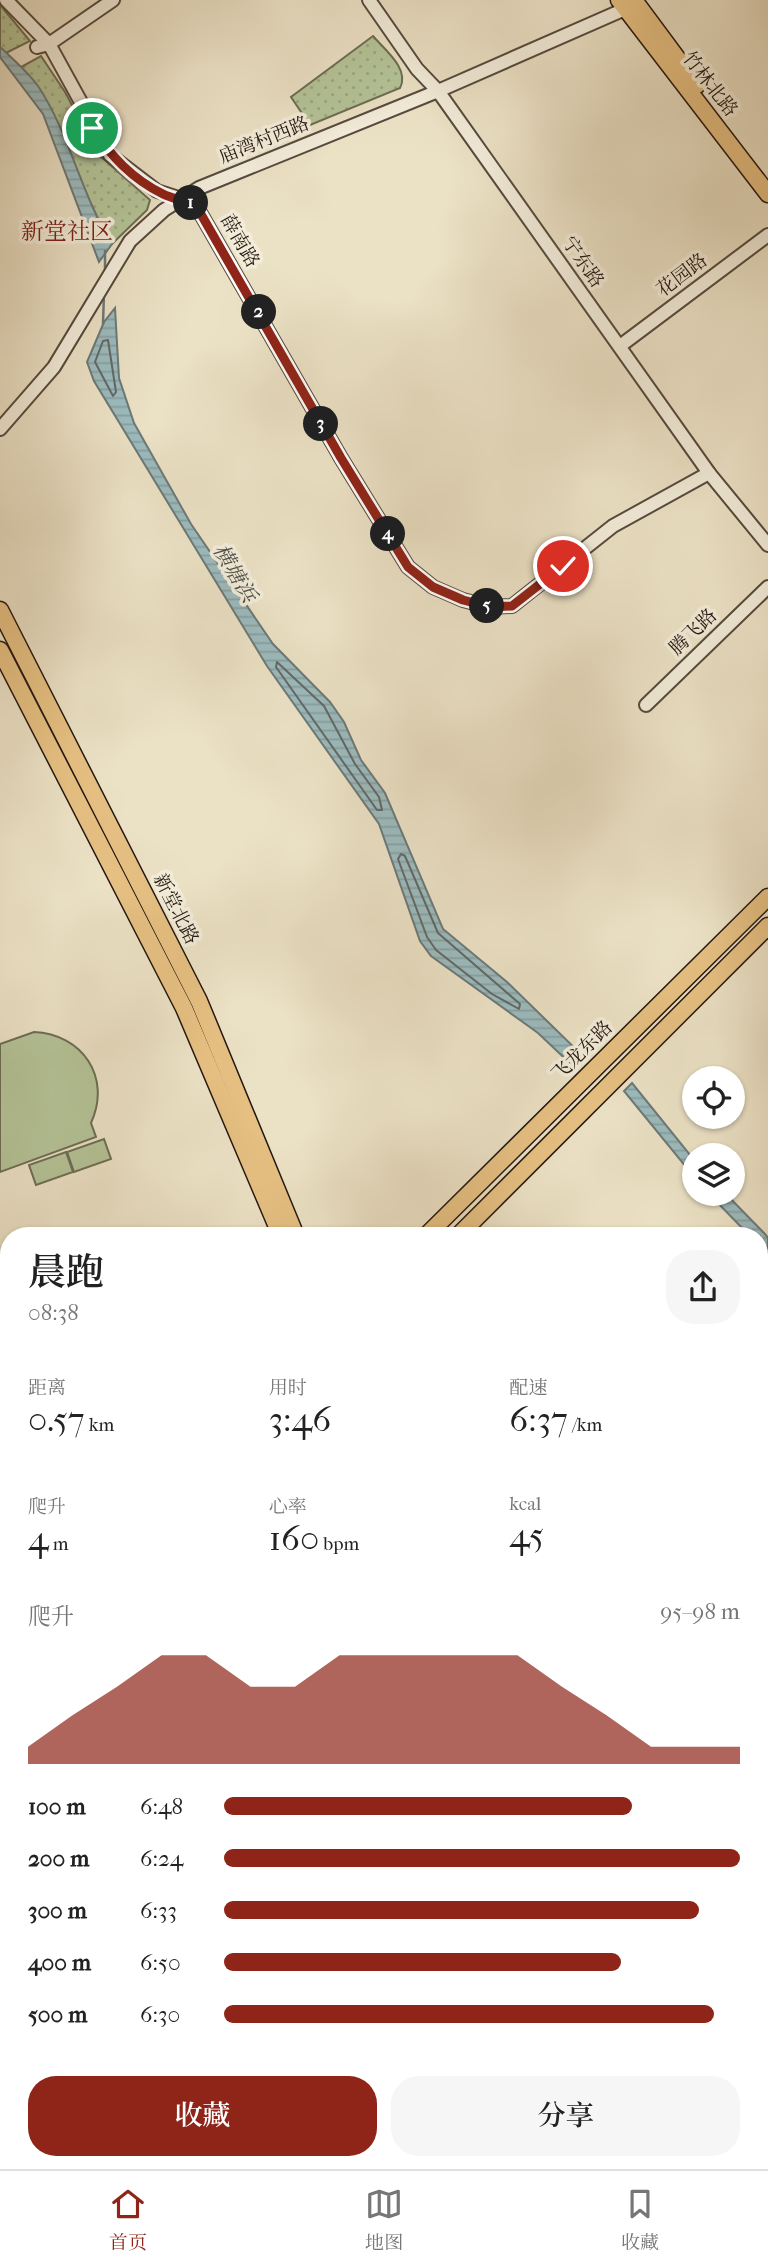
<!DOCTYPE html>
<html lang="zh">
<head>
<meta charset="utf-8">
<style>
	:root { --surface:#fff; --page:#f6f6f6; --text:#222; --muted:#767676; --line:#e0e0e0; --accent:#8f2418 }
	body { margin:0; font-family:"IM FELL French Canon","Noto Serif SC",serif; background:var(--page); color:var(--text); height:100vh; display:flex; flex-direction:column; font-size:26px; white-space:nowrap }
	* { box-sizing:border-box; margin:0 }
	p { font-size:23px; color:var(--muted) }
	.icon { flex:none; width:38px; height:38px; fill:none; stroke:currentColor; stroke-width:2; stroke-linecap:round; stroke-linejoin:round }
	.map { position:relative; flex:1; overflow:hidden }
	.details { position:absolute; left:0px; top:1227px; width:768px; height:943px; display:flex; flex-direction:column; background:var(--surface); border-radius:28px 28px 0 0; box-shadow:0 2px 5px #0004 }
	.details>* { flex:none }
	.controls { position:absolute; left:682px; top:1066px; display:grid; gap:14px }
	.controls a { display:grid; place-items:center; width:63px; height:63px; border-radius:50%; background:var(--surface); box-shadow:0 2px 5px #0004; font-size:35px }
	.pin { position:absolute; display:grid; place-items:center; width:60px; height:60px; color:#fff; margin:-30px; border:4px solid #fff; border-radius:50%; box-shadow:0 2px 7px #0007 }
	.km { position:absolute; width:35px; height:35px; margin:-18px; border-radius:50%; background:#222; color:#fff; font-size:19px; line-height:35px; text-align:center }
	.round { display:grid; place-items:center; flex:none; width:74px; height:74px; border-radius:28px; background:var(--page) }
	.head { display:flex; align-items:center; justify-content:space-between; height:119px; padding:0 28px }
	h1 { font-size:38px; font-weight:600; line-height:52px }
	.stats { display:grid; grid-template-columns:repeat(3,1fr); gap:10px; height:119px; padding:7px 28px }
	.stats div { display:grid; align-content:center }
	.stats b { font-size:35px; font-weight:600 }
	.stats small { font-size:19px; font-weight:400 }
	.stats p { font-size:19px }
	.chart { height:196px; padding:14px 28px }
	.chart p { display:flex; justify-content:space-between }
	.chart svg { width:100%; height:126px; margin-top:7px; fill:var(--accent); opacity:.7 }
	.cta { display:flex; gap:14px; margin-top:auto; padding:14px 28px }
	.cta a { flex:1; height:80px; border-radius:28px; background:var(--accent); color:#fff; font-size:28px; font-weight:600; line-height:80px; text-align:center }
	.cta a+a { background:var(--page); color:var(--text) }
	ul { padding:0 28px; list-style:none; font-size:23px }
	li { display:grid; grid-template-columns:112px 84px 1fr; align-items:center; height:52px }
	li i { height:18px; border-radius:9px; background:var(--accent) }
	.menu { display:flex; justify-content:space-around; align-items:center; height:98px; border-top:2px solid var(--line); background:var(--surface); font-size:19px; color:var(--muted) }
	.menu a { display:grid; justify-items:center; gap:4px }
	.menu .current { color:var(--accent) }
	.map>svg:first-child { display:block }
</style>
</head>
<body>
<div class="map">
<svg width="768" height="2169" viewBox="0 0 768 2169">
	<defs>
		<pattern id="park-dots" width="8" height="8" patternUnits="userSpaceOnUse" patternTransform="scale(1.75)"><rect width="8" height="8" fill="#b4c397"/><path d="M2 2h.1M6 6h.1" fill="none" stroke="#9ba781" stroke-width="1.8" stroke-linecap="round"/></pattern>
		<pattern id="water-rules" width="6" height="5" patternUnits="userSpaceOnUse" patternTransform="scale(1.75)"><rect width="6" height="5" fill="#9cbbbe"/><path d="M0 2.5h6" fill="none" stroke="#86a0a2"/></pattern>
	</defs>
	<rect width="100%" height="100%" fill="#ebe1c5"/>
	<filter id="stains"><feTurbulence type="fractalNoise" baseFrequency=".00286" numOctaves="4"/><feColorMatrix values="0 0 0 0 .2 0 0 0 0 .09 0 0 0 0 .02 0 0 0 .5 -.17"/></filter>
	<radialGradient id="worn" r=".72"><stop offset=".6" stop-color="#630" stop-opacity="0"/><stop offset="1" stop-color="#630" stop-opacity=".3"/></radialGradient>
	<!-- park -->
	<g fill="url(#park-dots)" stroke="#6c6d54" stroke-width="2">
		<polygon points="0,5 30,41 6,53 0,47"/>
		<path d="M373,36c12,14 37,33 27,52l-90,37 -19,-28z"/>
		<path d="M41,56l24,36 34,63 51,45 -3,10 -35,34c-34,-54 -50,-132 -91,-177z"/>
	</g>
	<!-- pitch -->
	<g fill="#b4c397" stroke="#6c6d54" stroke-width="2">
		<path d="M34,1032c48,2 78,45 57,91l5,14 -96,35v-128z"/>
		<polygon points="104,1139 111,1159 74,1172 67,1152"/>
		<polygon points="66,1152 73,1172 36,1185 29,1165"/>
	</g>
	<!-- water -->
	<g fill="url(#water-rules)" stroke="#6c7978" stroke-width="2">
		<path d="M0,47c13,12 28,25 38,39 32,48 43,109 74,158l-13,18 -56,-148 -43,-57z"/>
		<polygon points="115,308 119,378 134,423 191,524 273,644 330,702 344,722 361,760 385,793 443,929 507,982 585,1058 576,1069 538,1033 431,956 420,941 379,824 267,666 94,381 87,362 104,322"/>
		<polygon points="632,1083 695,1161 695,1178 624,1091"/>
		<polygon points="709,1194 726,1194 765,1234 768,1238 768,1261 760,1247 760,1236 749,1235"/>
	</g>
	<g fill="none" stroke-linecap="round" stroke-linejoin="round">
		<!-- shore -->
		<g stroke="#606967" stroke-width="2">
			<polygon points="108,340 116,392 113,396 95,362 103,341"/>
			<polygon points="277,662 324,706 355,764 379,797 382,810 377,810 276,667"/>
			<polygon points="401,854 405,856 438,933 520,1004 519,1009 492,994 436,950 427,937 398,859"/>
		</g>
		<!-- stream -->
		<g stroke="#6c7978" stroke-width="2.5">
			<polyline points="105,272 105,251"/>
			<polyline points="103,324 104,293"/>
		</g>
		<!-- minor-tunnel -->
		<polyline stroke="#c3b9a1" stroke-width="12" stroke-dasharray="12 6" stroke-linecap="butt" points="593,2161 602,2169"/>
		<!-- minor casing -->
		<g stroke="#564a3d" stroke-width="16">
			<g id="minor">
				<polyline points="6,0 49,44 110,155 157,191 188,201 198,209 341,458 392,541 408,567 433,587 463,600 490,607 512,606 613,526 709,473"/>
				<polyline points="369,0 417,69 438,91 709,473 768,545"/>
				<polyline points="37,47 49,44 113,0"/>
				<polyline points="620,346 768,235"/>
				<polyline points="0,429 54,367 130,241 164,210 199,188 438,91 625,9 630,3"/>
				<polyline points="646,705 768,587"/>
				<polyline points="0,1511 9,1529"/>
				<polyline points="760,1938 768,1928"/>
				<polyline points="0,2113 9,2125"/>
				<polyline points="429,2161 436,2169"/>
				<polyline points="446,2161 452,2169"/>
				<polyline points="547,2169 555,2161"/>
			</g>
		</g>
		<!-- major casing -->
		<g stroke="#241710" stroke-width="19">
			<g id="major">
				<polyline points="619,0 768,194"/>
				<polyline points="634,0 697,85"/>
				<polyline points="0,610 199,1001 296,1236"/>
				<polyline points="0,650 184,1008 281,1236"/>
				<polyline points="426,1236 768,897"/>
				<polyline points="458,1236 768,926"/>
				<polyline points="0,1653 9,1644"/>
				<polyline points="0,1690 9,1681"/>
				<polyline points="760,1750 768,1741"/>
				<polyline points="760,1791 768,1786"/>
				<polyline points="0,1803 9,1815"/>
				<polyline points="0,1829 9,1841"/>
				<polyline points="197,2161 199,2169"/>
				<polyline points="371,2169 377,2161"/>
				<polyline points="388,2169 395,2161"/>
			</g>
		</g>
		<!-- minor -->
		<use href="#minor" stroke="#f2ecd9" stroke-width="12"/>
		<!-- major -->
		<use href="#major" stroke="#e6c082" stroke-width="16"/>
	</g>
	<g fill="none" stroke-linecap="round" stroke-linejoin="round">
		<!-- route casing -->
		<g stroke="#fff" stroke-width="14">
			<path id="route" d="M92,128c19,28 40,51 71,66 12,6 24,6 35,15l143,249 67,109 25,20 30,13 27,7 22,-1 51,-40"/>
		</g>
		<!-- route -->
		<use href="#route" stroke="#8f2418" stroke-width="9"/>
	</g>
	<g text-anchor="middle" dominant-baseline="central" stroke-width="7" stroke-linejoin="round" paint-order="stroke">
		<!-- street labels -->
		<g font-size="19" fill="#241710" stroke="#f2ecd9">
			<text transform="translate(710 84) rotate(52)">竹林北路</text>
			<text transform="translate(264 140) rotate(-22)">庙湾村西路</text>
			<text transform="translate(240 241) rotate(60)">薛南路</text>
			<text transform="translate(583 262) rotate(55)">宁东路</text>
			<text transform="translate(682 275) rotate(-37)">花园路</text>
			<text transform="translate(693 632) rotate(-44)">腾飞路</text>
			<text transform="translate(176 909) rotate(63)">新堂北路</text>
			<text transform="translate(582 1051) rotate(-45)">飞龙东路</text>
		</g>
		<!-- water labels -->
		<g font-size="21" font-style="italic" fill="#4e504d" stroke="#f2ecd9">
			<text transform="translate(235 573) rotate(59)">横塘浜</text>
		</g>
		<!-- quarter labels -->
		<g font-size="23" fill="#7a1f14" stroke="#f2ecd9">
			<text x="67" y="231">新堂社区</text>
		</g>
	</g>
	<rect width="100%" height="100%" filter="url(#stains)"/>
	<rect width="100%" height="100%" fill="url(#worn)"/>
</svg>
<div class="controls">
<a><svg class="icon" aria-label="locate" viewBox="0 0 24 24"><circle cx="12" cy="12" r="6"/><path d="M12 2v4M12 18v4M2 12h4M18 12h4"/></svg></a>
<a><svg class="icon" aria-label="layers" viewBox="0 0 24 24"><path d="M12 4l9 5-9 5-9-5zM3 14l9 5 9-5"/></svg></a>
</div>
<div class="pin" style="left:92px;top:128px;background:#1e9e55"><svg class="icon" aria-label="arrive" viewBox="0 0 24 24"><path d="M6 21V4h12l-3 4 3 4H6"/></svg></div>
<div class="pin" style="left:563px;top:566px;background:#d93025"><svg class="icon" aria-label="check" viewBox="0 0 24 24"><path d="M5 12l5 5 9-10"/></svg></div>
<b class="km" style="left:191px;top:203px">1</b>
<b class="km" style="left:259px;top:312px">2</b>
<b class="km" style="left:321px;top:424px">3</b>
<b class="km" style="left:388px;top:534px">4</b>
<b class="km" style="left:487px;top:606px">5</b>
<section class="details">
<div class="head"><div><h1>晨跑</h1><p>08:38</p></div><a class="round"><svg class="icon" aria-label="share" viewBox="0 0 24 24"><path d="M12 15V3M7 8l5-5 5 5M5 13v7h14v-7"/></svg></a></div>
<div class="stats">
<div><p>距离</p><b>0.57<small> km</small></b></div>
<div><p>用时</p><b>3:46</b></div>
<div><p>配速</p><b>6:37<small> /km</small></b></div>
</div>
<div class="stats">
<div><p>爬升</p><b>4<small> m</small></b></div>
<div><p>心率</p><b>160<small> bpm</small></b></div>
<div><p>kcal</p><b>45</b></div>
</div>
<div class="chart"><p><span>爬升</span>95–98 m</p>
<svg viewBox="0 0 160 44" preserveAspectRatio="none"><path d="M0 44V38L10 27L20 17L30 6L40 6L50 17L60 17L70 6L80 6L90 6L100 6L110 6L120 17L130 27L140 38L150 38L160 38V44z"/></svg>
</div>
<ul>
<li><b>100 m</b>6:48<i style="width:79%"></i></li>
<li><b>200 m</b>6:24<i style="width:100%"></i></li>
<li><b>300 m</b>6:33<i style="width:92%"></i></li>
<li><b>400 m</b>6:50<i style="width:77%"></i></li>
<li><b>500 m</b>6:30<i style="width:95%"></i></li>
</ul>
<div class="cta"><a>收藏</a><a>分享</a></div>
</section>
</div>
<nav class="menu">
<a class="current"><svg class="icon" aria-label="home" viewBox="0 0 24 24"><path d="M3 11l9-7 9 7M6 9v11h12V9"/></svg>首页</a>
<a><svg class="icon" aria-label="map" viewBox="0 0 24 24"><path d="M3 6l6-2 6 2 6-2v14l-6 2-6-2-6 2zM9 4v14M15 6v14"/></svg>地图</a>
<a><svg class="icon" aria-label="saved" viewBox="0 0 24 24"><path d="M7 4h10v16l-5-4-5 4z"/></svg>收藏</a>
</nav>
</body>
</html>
